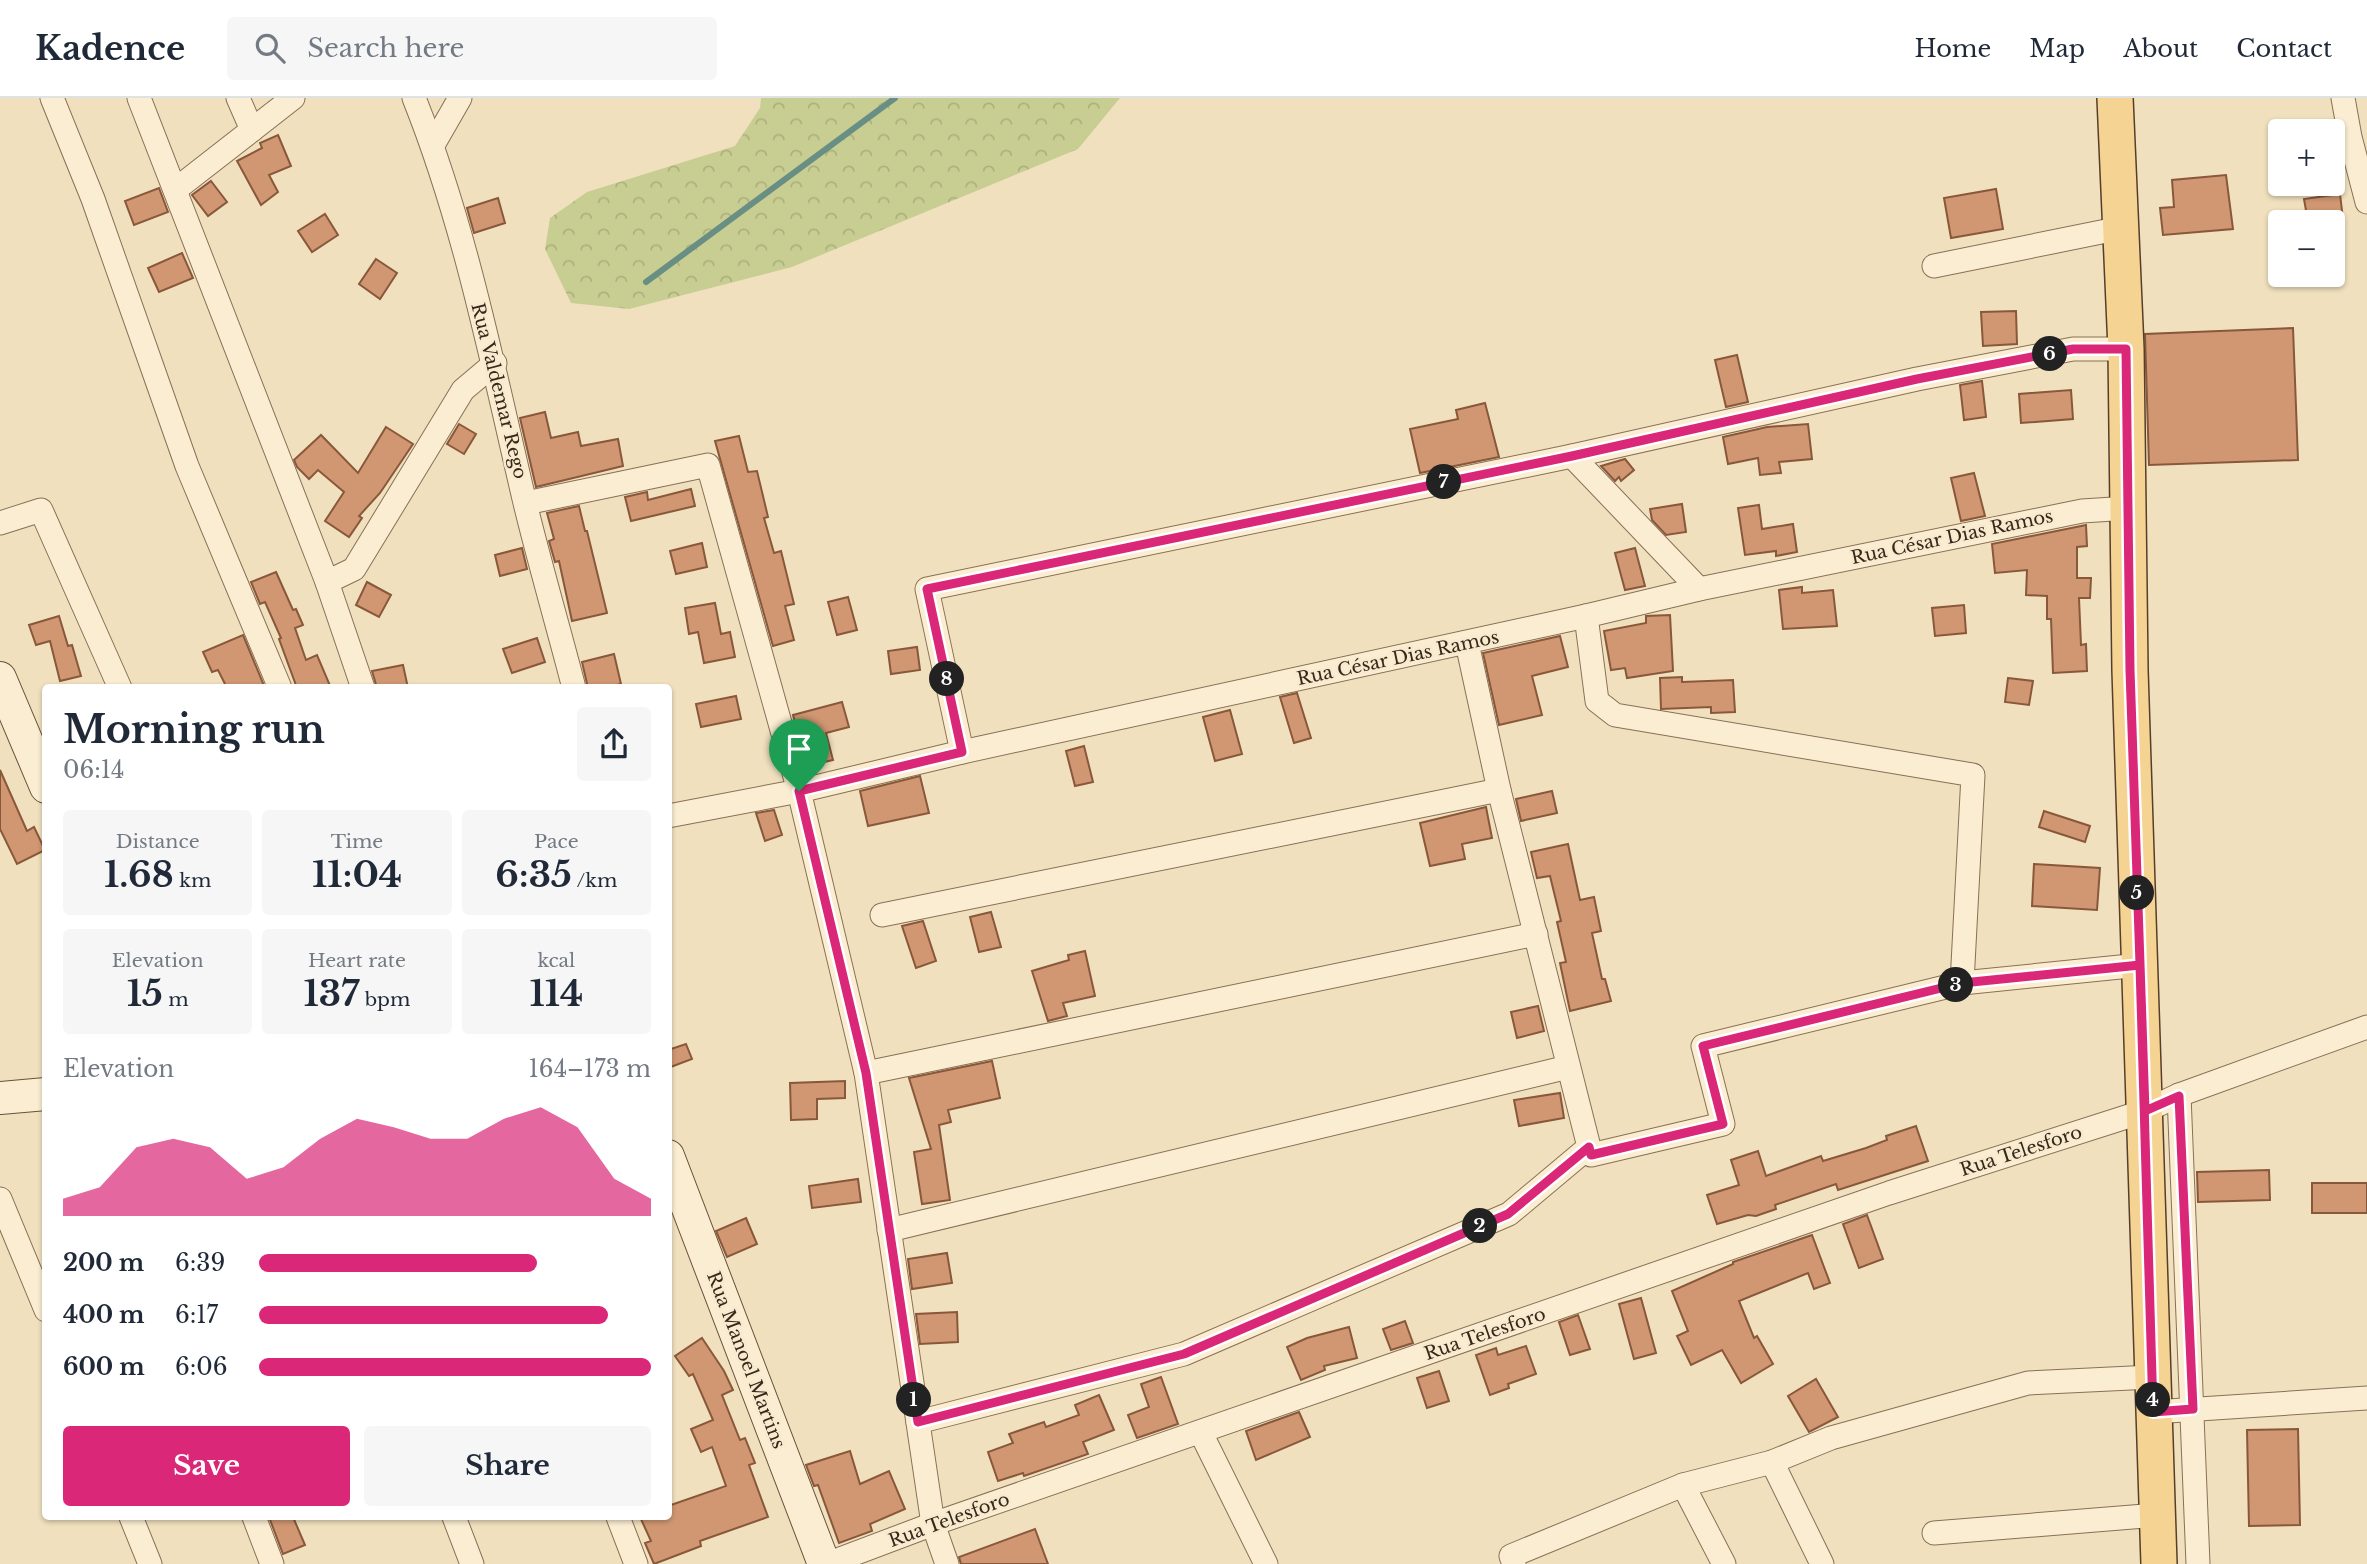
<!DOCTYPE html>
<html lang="en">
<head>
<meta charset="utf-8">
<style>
	:root { --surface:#fff; --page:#f6f6f7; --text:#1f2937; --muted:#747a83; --line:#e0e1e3; --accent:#db2777 }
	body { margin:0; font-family:"Libre Baskerville",serif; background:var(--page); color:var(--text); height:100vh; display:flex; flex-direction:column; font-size:26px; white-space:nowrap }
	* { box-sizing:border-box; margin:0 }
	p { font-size:23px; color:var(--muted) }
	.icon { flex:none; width:38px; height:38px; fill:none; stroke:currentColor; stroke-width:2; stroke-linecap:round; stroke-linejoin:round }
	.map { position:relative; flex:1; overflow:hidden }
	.side { position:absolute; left:42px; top:586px; width:630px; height:836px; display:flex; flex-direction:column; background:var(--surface); border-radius:7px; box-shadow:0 2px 5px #0004 }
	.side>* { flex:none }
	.controls { position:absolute; left:2268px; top:21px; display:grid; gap:14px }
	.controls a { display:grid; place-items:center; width:77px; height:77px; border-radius:7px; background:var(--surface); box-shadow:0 2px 5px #0004; font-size:35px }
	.pin { position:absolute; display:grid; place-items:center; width:60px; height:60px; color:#fff; margin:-72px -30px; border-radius:50% 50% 50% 0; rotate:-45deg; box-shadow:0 0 7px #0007 }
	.pin .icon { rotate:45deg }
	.km { position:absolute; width:35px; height:35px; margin:-18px; border-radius:50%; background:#222; color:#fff; font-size:19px; line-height:35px; text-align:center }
	.round { display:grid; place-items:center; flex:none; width:74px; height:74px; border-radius:7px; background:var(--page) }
	.headline { display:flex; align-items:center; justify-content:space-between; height:119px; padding:0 21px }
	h1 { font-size:38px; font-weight:700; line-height:52px }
	.figures { display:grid; grid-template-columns:repeat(3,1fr); gap:10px; height:119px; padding:7px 21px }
	.figures div { display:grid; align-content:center; border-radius:7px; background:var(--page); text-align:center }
	.figures b { font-size:35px; font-weight:700 }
	.figures small { font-size:19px; font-weight:400 }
	.figures p { font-size:19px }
	.chart { height:196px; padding:14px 21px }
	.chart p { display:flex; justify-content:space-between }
	.chart svg { width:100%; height:126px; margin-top:7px; fill:var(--accent); opacity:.7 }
	.button { display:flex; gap:14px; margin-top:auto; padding:14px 21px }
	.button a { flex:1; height:80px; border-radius:7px; background:var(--accent); color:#fff; font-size:28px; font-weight:700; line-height:80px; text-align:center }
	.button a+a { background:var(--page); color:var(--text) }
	ul { padding:0 21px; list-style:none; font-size:23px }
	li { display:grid; grid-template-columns:112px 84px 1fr; align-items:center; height:52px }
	li i { height:18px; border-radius:9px; background:var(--accent) }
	header { display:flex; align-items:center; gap:42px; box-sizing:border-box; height:98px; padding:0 35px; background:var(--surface); border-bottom:2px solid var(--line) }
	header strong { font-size:33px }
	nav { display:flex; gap:38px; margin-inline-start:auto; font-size:24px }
	.search { width:490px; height:63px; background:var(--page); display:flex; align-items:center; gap:18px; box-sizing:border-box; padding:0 24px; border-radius:7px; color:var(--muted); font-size:26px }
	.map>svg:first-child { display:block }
</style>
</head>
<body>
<header>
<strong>Kadence</strong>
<div class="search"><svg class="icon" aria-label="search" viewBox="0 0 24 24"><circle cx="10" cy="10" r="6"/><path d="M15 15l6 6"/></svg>Search here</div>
<nav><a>Home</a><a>Map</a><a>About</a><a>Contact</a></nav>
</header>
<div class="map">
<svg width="2367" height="1466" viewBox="0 0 2367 1466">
	<defs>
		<pattern id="forest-crowns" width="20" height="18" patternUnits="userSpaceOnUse" patternTransform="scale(1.75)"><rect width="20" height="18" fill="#c8ce92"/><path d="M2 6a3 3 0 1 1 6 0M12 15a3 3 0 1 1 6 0" fill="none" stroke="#acb17d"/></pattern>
	</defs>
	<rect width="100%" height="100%" fill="#f0e0be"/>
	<!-- forest -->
	<polygon fill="url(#forest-crowns)" points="761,0 1120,0 1078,51 792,169 629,211 571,205 545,151 550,120 587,94 735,48 760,10"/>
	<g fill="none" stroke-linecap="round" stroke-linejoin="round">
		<!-- stream -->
		<polyline stroke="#698f84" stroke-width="6" points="646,184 895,0"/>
	</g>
	<!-- building -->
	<g fill="#d09772" stroke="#89583b" stroke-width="2">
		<polygon points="278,37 291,68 269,77 278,94 261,107 237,63 262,50 260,45"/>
		<polygon points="2226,77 2233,131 2163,137 2160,110 2174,109 2172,82"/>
		<polygon points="211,83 227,104 208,118 192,97"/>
		<polygon points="159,90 168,114 134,127 125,103"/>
		<polygon points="1996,91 2003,131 1951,140 1944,100"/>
		<polygon points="2340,96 2343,121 2308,124 2304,101"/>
		<polygon points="498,100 505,125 474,135 467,110"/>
		<polygon points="325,116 338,137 312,154 298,133"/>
		<polygon points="182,155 193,180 159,194 148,170"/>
		<polygon points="376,161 397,175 380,201 359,186"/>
		<polygon points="2016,213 2017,246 1983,248 1981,214"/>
		<polygon points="2293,230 2298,362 2149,367 2145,236"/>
		<polygon points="1737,257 1748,304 1726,309 1715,262"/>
		<polygon points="1982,283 1986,319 1964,322 1960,287"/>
		<polygon points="2071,292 2073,321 2021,325 2019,296"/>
		<polygon points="1485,305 1499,359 1420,375 1410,331 1458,321 1456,312"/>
		<polygon points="545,314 551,340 578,334 581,348 618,341 623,368 536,389 520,320"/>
		<polygon points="459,326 476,336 464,356 447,346"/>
		<polygon points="1808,326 1812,361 1779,364 1781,375 1760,377 1758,360 1728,366 1723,339 1767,329"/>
		<polygon points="386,329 413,346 380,395 359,418 362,420 349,439 325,423 344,394 318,372 309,381 297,369 294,362 321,337 358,375"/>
		<polygon points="739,338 748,374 757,373 768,419 764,420 774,455 781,453 794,506 785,508 794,542 773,548 715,343"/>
		<polygon points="1625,361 1634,372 1621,383 1619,379 1615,383 1601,368"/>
		<polygon points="1974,375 1985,418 1961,423 1951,380"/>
		<polygon points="691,391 695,408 631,423 625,399 647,394 648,402"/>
		<polygon points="1682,406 1686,434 1666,437 1652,422 1650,411"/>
		<polygon points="1759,407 1762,431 1793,426 1797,454 1776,458 1776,453 1745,457 1738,410"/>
		<polygon points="579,408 585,433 587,433 607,515 572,523 559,463 555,464 549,443 554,441 547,415"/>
		<polygon points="2086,427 2087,448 2077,449 2077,480 2091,480 2090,500 2079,500 2081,547 2086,546 2087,573 2053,575 2051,521 2047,521 2047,498 2026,497 2027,472 1995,475 1992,446"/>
		<polygon points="702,445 707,469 676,476 670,453"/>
		<polygon points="522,450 527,471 500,478 495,457"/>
		<polygon points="1635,450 1645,488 1625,492 1615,455"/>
		<polygon points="276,474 293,512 296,511 303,527 295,530 306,562 317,557 331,590 297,590 279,541 281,540 265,504 260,506 251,484"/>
		<polygon points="367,484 391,497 379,519 356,507"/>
		<polygon points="1802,489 1802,495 1833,492 1837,528 1783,531 1779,492"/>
		<polygon points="848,499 857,532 837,537 828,504"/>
		<polygon points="715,505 721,536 730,534 735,559 704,565 698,534 689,536 685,510"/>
		<polygon points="1964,507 1966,535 1935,538 1932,510"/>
		<polygon points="1670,517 1673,573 1627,580 1625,570 1611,572 1604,533 1646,525 1646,518"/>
		<polygon points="59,518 68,548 72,547 81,578 60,583 50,543 36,547 29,527"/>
		<polygon points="243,537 265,590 227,590 218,572 212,574 203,554"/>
		<polygon points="1560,538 1568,569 1532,578 1542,617 1499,627 1483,555"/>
		<polygon points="537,540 545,564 512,575 503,551"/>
		<polygon points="917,549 920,572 891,576 888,553"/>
		<polygon points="614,556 621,586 603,590 588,590 582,564"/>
		<polygon points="403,567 408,590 377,590 372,573"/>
		<polygon points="1682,579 1682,584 1733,582 1735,614 1711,615 1711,609 1661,611 1660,580"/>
		<polygon points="2008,580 2033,583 2029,607 2005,604"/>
		<polygon points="1297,595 1311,640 1294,645 1280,599"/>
		<polygon points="736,598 741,621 701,629 696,606"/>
		<polygon points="842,604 849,629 826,635 833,662 807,668 793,617"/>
		<polygon points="1230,612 1242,656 1215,663 1203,619"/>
		<polygon points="1084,648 1093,684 1075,688 1066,653"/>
		<polygon points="0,672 27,733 34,729 45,752 17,766 0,731"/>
		<polygon points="920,678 929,715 868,728 860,693"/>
		<polygon points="1552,693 1557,715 1521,723 1516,701"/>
		<polygon points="1486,709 1492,740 1462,746 1465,761 1430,768 1420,725"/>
		<polygon points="774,712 782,737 765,743 756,715"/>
		<polygon points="2044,713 2090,728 2085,744 2039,729"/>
		<polygon points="1568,746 1580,802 1594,799 1601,833 1592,835 1602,881 1605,881 1611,903 1570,913 1560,865 1566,864 1557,824 1561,823 1550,778 1537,780 1531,754"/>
		<polygon points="2034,766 2100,770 2097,812 2032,808"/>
		<polygon points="991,814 1001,849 979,854 970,819"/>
		<polygon points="923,823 936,863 916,870 902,828"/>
		<polygon points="1085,853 1095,898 1063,905 1067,918 1048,923 1032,873 1069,862 1068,857"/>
		<polygon points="1538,908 1544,933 1517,940 1511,914"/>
		<polygon points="686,946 692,961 668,970 668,952"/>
		<polygon points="992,963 1000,1000 948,1012 951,1024 939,1027 950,1102 922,1106 914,1054 931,1051 909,980"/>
		<polygon points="845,983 845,1000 817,1001 817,1021 791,1022 790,985"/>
		<polygon points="1560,995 1564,1020 1519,1028 1514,1002"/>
		<polygon points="1916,1028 1928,1063 1838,1092 1836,1086 1775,1107 1776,1111 1756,1118 1748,1117 1717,1126 1707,1097 1739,1087 1731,1062 1758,1053 1766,1078 1821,1058 1823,1063 1866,1050 1887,1042 1886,1038"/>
		<polygon points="2269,1072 2270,1102 2198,1104 2197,1074"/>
		<polygon points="858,1081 861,1104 812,1110 809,1088"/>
		<rect x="2312" y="1085" width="55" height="30"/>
		<polygon points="1867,1117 1883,1161 1859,1170 1843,1126"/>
		<polygon points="746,1120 757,1146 727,1159 716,1133"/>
		<polygon points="1812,1137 1830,1185 1814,1191 1808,1175 1739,1203 1754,1240 1757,1238 1773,1266 1741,1285 1722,1252 1691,1267 1677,1238 1688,1233 1672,1193 1733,1166 1733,1164"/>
		<polygon points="947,1155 952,1185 912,1191 908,1161"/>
		<polygon points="1641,1200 1656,1255 1634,1261 1619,1206"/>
		<polygon points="957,1214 958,1244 920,1246 916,1216"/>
		<polygon points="1578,1217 1590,1251 1570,1257 1559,1224"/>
		<polygon points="1405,1223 1413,1245 1391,1252 1383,1231"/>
		<polygon points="1349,1229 1357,1260 1324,1268 1325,1272 1301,1282 1287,1249 1307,1240"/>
		<polygon points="702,1240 724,1273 733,1292 722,1297 740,1342 745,1340 755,1365 749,1367 768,1419 700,1443 701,1448 654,1466 645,1445 651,1443 640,1419 668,1419 668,1408 726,1388 712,1349 701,1354 691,1331 713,1322 693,1276 689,1278 675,1258"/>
		<polygon points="1526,1248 1536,1276 1508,1286 1509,1290 1490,1297 1476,1257 1496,1250 1498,1257"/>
		<polygon points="1439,1273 1449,1303 1427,1310 1417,1280"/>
		<polygon points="1161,1279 1178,1326 1137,1340 1128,1317 1149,1309 1141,1286"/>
		<polygon points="1816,1281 1838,1319 1809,1334 1788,1298"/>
		<polygon points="1099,1297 1114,1332 1083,1344 1088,1356 1024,1378 1023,1375 998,1383 988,1354 1013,1345 1009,1336 1044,1324 1046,1329 1079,1317 1075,1307"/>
		<polygon points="1299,1314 1310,1339 1256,1362 1246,1333"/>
		<polygon points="2298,1331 2300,1427 2249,1428 2247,1332"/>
		<polygon points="850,1353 860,1386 889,1373 905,1411 870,1426 872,1433 839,1445 818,1387 814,1388 806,1367"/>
		<polygon points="269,1419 293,1419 305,1447 283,1456"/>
		<polygon points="1035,1431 1048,1466 961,1466 959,1459"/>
	</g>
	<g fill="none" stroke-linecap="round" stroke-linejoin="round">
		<!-- street casing -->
		<g stroke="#897056" stroke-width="25">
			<g id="street">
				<polyline points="52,0 93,101 187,368 280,590"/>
				<polyline points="139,0 327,484 363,590"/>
				<polyline points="238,0 252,32"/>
				<path d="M414,0c52,130 79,269 111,405 15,62 33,123 49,185"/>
				<polyline points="2343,0 2350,39 2367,104"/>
				<polyline points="433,47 460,0"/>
				<polyline points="175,92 293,0"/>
				<polyline points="1934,168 2121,130"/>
				<polyline points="1572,358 1699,491"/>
				<polyline points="526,405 708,367 799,693 866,975 933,1426 947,1466"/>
				<polyline points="0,425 41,412 120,590"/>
				<polyline points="327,484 354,471 463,292 495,265"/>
				<polyline points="1586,518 1597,603 1615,617 1973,677 1962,885"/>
				<polyline points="1467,545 1499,692 1591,1057 1723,1026 1703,948 1962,885 2140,867"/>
				<polyline points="962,654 927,491 1572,358 1917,281 2073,251 2126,251"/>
				<polyline points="668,718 799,693 962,654 1586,518 1699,491 2082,413 2129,410"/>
				<polyline points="882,817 1499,692"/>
				<polyline points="866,975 1536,836"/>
				<polyline points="2179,997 2198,1466"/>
				<polyline points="0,1101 46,1212"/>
				<polyline points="889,1132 1564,970"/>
				<polyline points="2153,1314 2367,1300"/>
				<polyline points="918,1324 1184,1256 1509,1116 1589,1049"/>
				<polyline points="1201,1335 1266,1466"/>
				<polyline points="1772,1364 1822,1466"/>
				<polyline points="1683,1387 1772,1364 1831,1340 2028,1285 2152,1279"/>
				<polyline points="131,1419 150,1466"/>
				<polyline points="254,1419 272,1466"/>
				<polyline points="454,1419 472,1466"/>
				<polyline points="618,1419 636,1466"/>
				<polyline points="1934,1435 2157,1417"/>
				<polyline points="827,1466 933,1426 1889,1095 2145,1013 2179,997 2367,929"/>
				<polyline points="1514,1466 1511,1458 1683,1387 1724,1466"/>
			</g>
		</g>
		<!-- secondary casing -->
		<g stroke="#6a5139" stroke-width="34">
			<g id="secondary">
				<polyline points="0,580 46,689"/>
				<polyline points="0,1000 46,996"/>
				<polyline points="668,1058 824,1466"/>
			</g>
		</g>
		<!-- primary casing -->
		<g stroke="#563e2b" stroke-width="38">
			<polyline id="primary" points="2115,0 2126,251 2130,572 2159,1466"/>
		</g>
		<!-- street -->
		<use href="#street" stroke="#faedd2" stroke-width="23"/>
		<!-- secondary -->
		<use href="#secondary" stroke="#faedd2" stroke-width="32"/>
		<!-- primary -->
		<use href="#primary" stroke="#f5d493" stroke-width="35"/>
	</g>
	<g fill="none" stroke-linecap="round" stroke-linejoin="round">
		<!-- route casing -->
		<g stroke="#fff" stroke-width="14">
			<polyline id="route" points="799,693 866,975 918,1324 1184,1256 1508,1116 1589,1049 1591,1057 1723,1026 1703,948 1962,885 2140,867 2153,1314 2193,1311 2179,998 2145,1013 2130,572 2126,251 2073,251 1917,281 1572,358 927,491 962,654 799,693"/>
		</g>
		<!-- route -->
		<use href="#route" stroke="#db2777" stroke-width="9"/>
	</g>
	<g text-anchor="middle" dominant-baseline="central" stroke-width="5" stroke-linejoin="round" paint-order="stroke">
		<!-- street labels -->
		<g font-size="18" fill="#37281b" stroke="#f7eace">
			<text transform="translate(499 293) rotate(76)">Rua Valdemar Rego</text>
			<text transform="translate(1952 439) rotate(-12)">Rua César Dias Ramos</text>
			<text transform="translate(1398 560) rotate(-12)">Rua César Dias Ramos</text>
			<text transform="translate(2021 1053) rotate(-18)">Rua Telesforo</text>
			<text transform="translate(1485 1236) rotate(-19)">Rua Telesforo</text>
			<text transform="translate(746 1262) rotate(69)">Rua Manoel Martins</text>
			<text transform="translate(949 1422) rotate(-20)">Rua Telesforo</text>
		</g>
	</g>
</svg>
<div class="controls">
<a>+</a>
<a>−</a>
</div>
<div class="pin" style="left:799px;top:693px;background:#1e9e55"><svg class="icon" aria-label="arrive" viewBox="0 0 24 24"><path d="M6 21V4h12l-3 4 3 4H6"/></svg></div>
<b class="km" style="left:914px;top:1302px">1</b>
<b class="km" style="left:1480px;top:1128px">2</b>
<b class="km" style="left:1956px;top:887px">3</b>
<b class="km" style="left:2153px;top:1302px">4</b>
<b class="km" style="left:2137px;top:795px">5</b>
<b class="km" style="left:2050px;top:256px">6</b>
<b class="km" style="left:1444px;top:384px">7</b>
<b class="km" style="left:947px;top:581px">8</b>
<section class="side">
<div class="headline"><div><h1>Morning run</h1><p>06:14</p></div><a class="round"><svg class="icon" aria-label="share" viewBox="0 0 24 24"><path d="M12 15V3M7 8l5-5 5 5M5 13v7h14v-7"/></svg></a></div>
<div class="figures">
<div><p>Distance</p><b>1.68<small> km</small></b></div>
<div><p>Time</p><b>11:04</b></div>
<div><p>Pace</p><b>6:35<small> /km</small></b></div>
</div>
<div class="figures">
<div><p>Elevation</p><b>15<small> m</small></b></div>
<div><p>Heart rate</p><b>137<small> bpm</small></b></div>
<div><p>kcal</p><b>114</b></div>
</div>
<div class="chart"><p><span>Elevation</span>164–173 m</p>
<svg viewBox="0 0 160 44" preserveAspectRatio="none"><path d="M0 44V38L10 34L20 20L30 17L40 20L50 31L60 27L70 17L80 10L90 13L100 17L110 17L120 10L130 6L140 13L150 31L160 38V44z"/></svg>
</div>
<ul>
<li><b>200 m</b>6:39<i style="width:71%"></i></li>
<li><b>400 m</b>6:17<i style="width:89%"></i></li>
<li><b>600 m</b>6:06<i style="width:100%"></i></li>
</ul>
<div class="button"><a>Save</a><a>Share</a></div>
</section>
</div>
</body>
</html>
